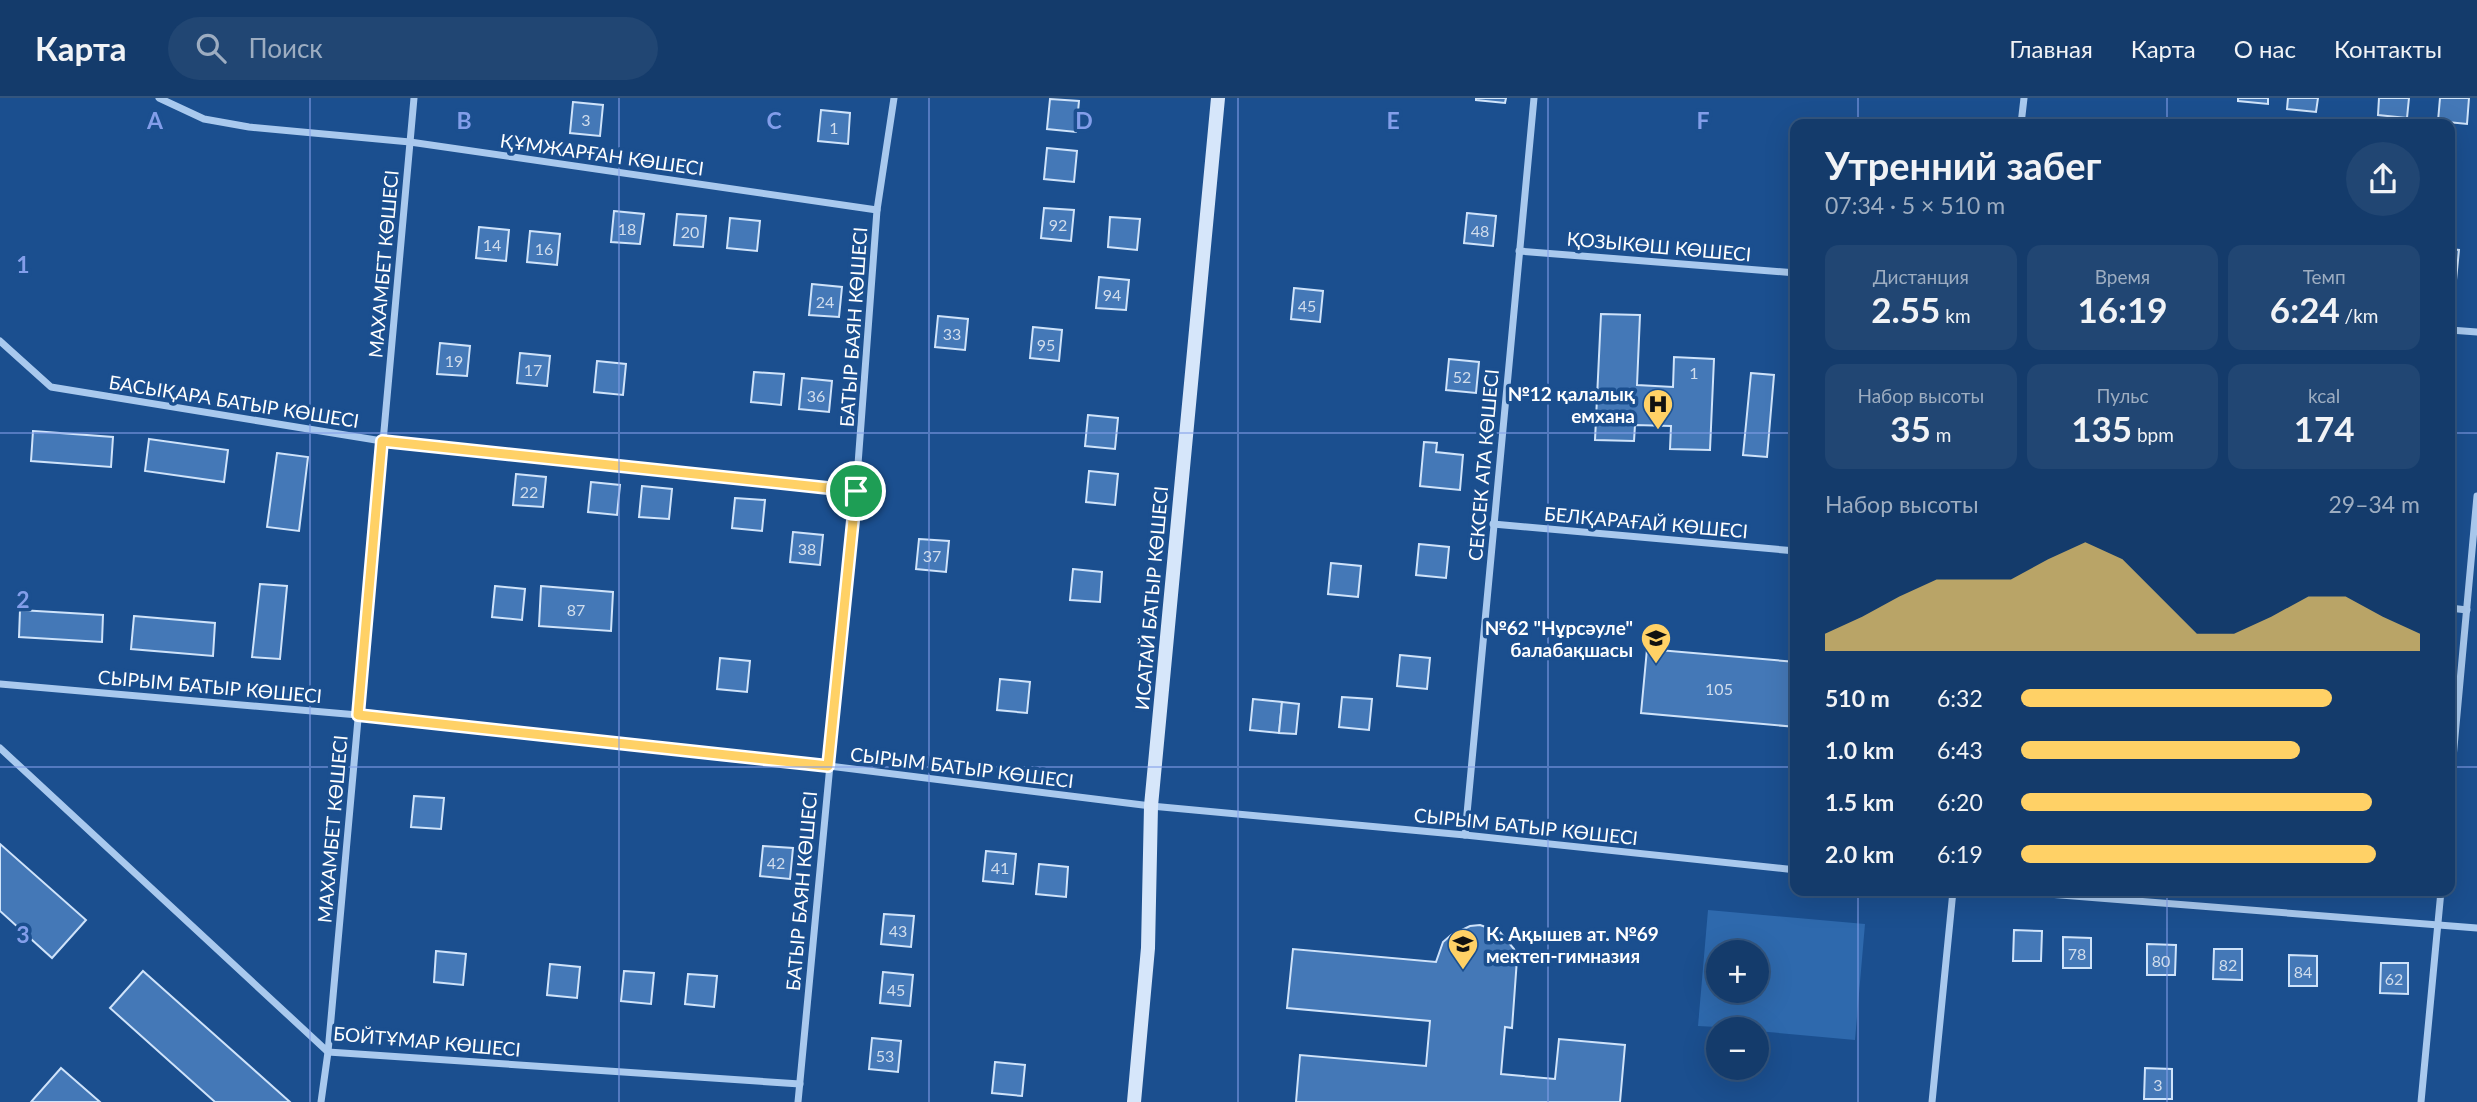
<!DOCTYPE html>
<html lang="ru">
<head>
<meta charset="utf-8">
<style>
	:root { --surface:#143b6b; --page:#214673; --text:#f1f3f6; --muted:#9dadc1; --line:#33557e; --accent:#ffd166 }
	body { margin:0; font-family:Lato,sans-serif; background:var(--page); color:var(--text); height:100vh; display:flex; flex-direction:column; font-size:26px; white-space:nowrap }
	* { box-sizing:border-box; margin:0 }
	p { font-size:23px; color:var(--muted) }
	.icon { flex:none; width:38px; height:38px; fill:none; stroke:currentColor; stroke-width:2; stroke-linecap:round; stroke-linejoin:round }
	.map { position:relative; flex:1; overflow:hidden }
	.drawer { position:absolute; left:1790px; top:21px; width:665px; height:777px; display:flex; flex-direction:column; background:var(--surface); border-radius:14px; box-shadow:0 7px 28px #0002,0 0 0 2px var(--line) }
	.drawer>* { flex:none }
	.controls { position:absolute; left:1706px; top:842px; display:grid; gap:14px }
	.controls a { display:grid; place-items:center; width:63px; height:63px; border-radius:50%; background:var(--surface); box-shadow:0 7px 28px #0002,0 0 0 2px var(--line); font-size:35px }
	.pin { position:absolute; display:grid; place-items:center; width:60px; height:60px; color:#fff; margin:-30px; border:4px solid #fff; border-radius:50%; box-shadow:0 2px 7px #0007 }
	.round { display:grid; place-items:center; flex:none; width:74px; height:74px; border-radius:37px; background:var(--page) }
	.head { display:flex; align-items:center; justify-content:space-between; height:119px; padding:0 35px }
	h1 { font-size:38px; font-weight:700; line-height:52px }
	.stats { display:grid; grid-template-columns:repeat(3,1fr); gap:10px; height:119px; padding:7px 35px }
	.stats div { display:grid; align-content:center; border-radius:14px; background:var(--page); text-align:center }
	.stats b { font-size:35px; font-weight:700 }
	.stats small { font-size:19px; font-weight:400 }
	.stats p { font-size:19px }
	.chart { height:196px; padding:14px 35px }
	.chart p { display:flex; justify-content:space-between }
	.chart svg { width:100%; height:126px; margin-top:7px; fill:var(--accent); opacity:.7 }
	ul { padding:0 35px; list-style:none; font-size:23px }
	li { display:grid; grid-template-columns:112px 84px 1fr; align-items:center; height:52px }
	li i { height:18px; border-radius:9px; background:var(--accent) }
	header { display:flex; align-items:center; gap:42px; box-sizing:border-box; height:98px; padding:0 35px; background:var(--surface); border-bottom:2px solid var(--line) }
	header strong { font-size:33px }
	nav { display:flex; gap:38px; margin-inline-start:auto; font-size:24px }
	.search { width:490px; height:63px; background:var(--page); display:flex; align-items:center; gap:18px; box-sizing:border-box; padding:0 24px; border-radius:38px; color:var(--muted); font-size:26px }
	.map>svg:first-child { display:block }
</style>
</head>
<body>
<header>
<strong>Карта</strong>
<div class="search"><svg class="icon" aria-label="search" viewBox="0 0 24 24"><circle cx="10" cy="10" r="6"/><path d="M15 15l6 6"/></svg>Поиск</div>
<nav><a>Главная</a><a>Карта</a><a>О нас</a><a>Контакты</a></nav>
</header>
<div class="map">
<svg width="2477" height="1004" viewBox="0 0 2477 1004">
	<rect width="100%" height="100%" fill="#1b4f8f"/>
	<!-- green -->
	<path fill="#2e69ad" fill-rule="evenodd" d="M1708,812l157,14 -10,116 -98,-9v-2l-59,-3zM1718,854h39v38h-39z"/>
	<!-- building -->
	<g fill="#4478b7" stroke="#cfe3fa" stroke-width="2">
		<polygon points="1476,0 1506,0 1505,5 1476,2"/>
		<polygon points="2238,0 2268,0 2268,6 2238,3"/>
		<polygon points="2288,0 2318,0 2316,14 2287,11"/>
		<polygon points="2379,0 2409,0 2407,20 2378,17"/>
		<polygon points="2440,0 2469,0 2467,26 2438,23"/>
		<polygon points="1050,1 1079,3 1076,34 1047,31"/>
		<polygon points="573,4 603,7 600,38 570,35"/>
		<polygon points="821,12 850,15 848,46 818,43"/>
		<polygon points="1047,50 1077,53 1074,84 1044,81"/>
		<polygon points="1044,110 1074,112 1071,143 1041,140"/>
		<polygon points="614,113 644,116 640,146 611,144"/>
		<polygon points="1467,115 1496,118 1493,148 1464,145"/>
		<polygon points="677,116 706,118 703,149 674,147"/>
		<polygon points="1110,119 1140,121 1137,152 1108,149"/>
		<polygon points="730,120 760,123 757,153 727,150"/>
		<polygon points="479,129 509,132 506,163 476,160"/>
		<polygon points="530,133 560,136 557,167 527,164"/>
		<polygon points="2450,151 2459,152 2456,182 2450,182"/>
		<polygon points="1099,179 1129,182 1126,212 1096,210"/>
		<polygon points="812,186 842,189 839,219 809,217"/>
		<polygon points="1294,190 1323,193 1320,224 1291,221"/>
		<polygon points="1601,216 1640,217 1637,287 1673,289 1674,259 1714,261 1710,352 1670,351 1671,328 1635,327 1634,343 1595,342"/>
		<polygon points="938,218 968,221 965,252 935,249"/>
		<polygon points="1033,229 1062,232 1059,263 1030,260"/>
		<polygon points="440,245 470,248 467,278 437,276"/>
		<polygon points="520,255 550,258 547,288 517,285"/>
		<polygon points="1449,261 1479,264 1476,295 1446,292"/>
		<polygon points="597,263 626,266 623,297 594,294"/>
		<polygon points="754,274 784,276 781,307 751,304"/>
		<polygon points="1751,275 1774,277 1767,359 1743,357"/>
		<polygon points="802,280 832,283 829,314 799,311"/>
		<polygon points="1088,317 1118,320 1115,351 1085,348"/>
		<polygon points="33,333 113,339 111,369 31,363"/>
		<polygon points="149,341 228,352 224,384 145,373"/>
		<polygon points="1424,344 1437,345 1436,354 1463,357 1460,392 1420,388"/>
		<polygon points="277,355 308,359 299,433 267,429"/>
		<polygon points="1089,373 1118,376 1115,407 1086,404"/>
		<polygon points="516,376 546,379 543,409 513,407"/>
		<polygon points="591,384 620,387 617,417 588,414"/>
		<polygon points="642,388 672,391 669,421 639,419"/>
		<polygon points="735,400 765,402 762,433 732,430"/>
		<polygon points="793,434 823,437 820,467 790,464"/>
		<polygon points="919,441 949,443 946,474 916,471"/>
		<polygon points="1419,446 1449,449 1446,480 1416,477"/>
		<polygon points="1331,465 1361,468 1358,499 1328,496"/>
		<polygon points="1073,471 1102,474 1100,504 1070,502"/>
		<polygon points="260,486 287,488 280,561 252,559"/>
		<polygon points="495,488 525,491 522,522 492,519"/>
		<polygon points="541,488 613,494 611,533 539,528"/>
		<polygon points="20,512 103,517 102,544 19,539"/>
		<polygon points="134,518 215,525 213,558 131,551"/>
		<polygon points="1647,551 1796,564 1796,629 1641,615"/>
		<polygon points="1400,557 1430,560 1427,591 1397,588"/>
		<polygon points="720,560 750,563 747,594 717,591"/>
		<polygon points="1000,581 1030,584 1027,615 997,612"/>
		<polygon points="1342,599 1372,601 1369,632 1339,629"/>
		<polygon points="1253,601 1282,604 1279,635 1250,632"/>
		<polygon points="1282,604 1299,606 1296,636 1279,635"/>
		<polygon points="414,698 444,700 441,731 411,729"/>
		<polygon points="0,746 86,822 52,860 0,813"/>
		<polygon points="763,748 793,750 790,781 760,778"/>
		<polygon points="986,753 1016,756 1013,786 983,783"/>
		<polygon points="1039,766 1068,769 1066,799 1036,796"/>
		<polygon points="884,816 914,818 911,849 881,846"/>
		<polygon points="1480,827 1500,834 1514,851 1517,861 1512,930 1505,929 1501,976 1555,981 1559,941 1625,947 1620,1004 1296,1004 1300,957 1426,968 1430,923 1287,910 1293,851 1436,864 1443,844 1451,837 1470,828"/>
		<polygon points="2014,832 2042,833 2041,863 2013,863"/>
		<polygon points="2063,839 2091,840 2091,870 2063,870"/>
		<polygon points="2147,846 2176,847 2175,877 2147,877"/>
		<polygon points="2214,851 2242,851 2242,882 2213,881"/>
		<polygon points="436,853 466,856 463,887 434,884"/>
		<polygon points="2289,857 2317,858 2317,888 2289,888"/>
		<polygon points="2381,865 2408,865 2408,896 2380,895"/>
		<polygon points="550,866 580,869 577,900 547,897"/>
		<polygon points="143,873 290,1004 215,1004 110,910"/>
		<polygon points="624,873 654,875 651,906 621,903"/>
		<polygon points="883,874 913,877 910,908 880,905"/>
		<polygon points="688,876 717,878 714,909 685,906"/>
		<polygon points="872,940 901,943 898,974 869,971"/>
		<polygon points="995,964 1025,967 1022,998 992,995"/>
		<polygon points="61,970 100,1004 31,1004"/>
		<polygon points="2145,970 2172,971 2172,1001 2144,1001"/>
	</g>
	<g fill="none" stroke-linecap="round" stroke-linejoin="round">
		<!-- street -->
		<g stroke="#a9c9ee" stroke-width="7">
			<polyline points="159,0 204,21 249,29 410,44 877,112"/>
			<polyline points="2021,26 2024,0"/>
			<polyline points="1519,153 1796,175"/>
			<polyline points="2450,232 2477,234"/>
			<polyline points="0,243 51,289 382,343 856,393"/>
			<polyline points="1493,426 1796,453"/>
			<polyline points="2450,510 2467,512"/>
			<polyline points="0,586 358,617 829,668 1151,708 1465,737 1796,772"/>
			<polyline points="0,650 328,954 800,986"/>
			<polyline points="2450,693 2477,398"/>
			<polyline points="1465,737 1534,0"/>
			<polyline points="2009,793 2477,830"/>
			<polyline points="321,1004 328,954 414,0"/>
			<polyline points="798,1004 856,393 877,112 894,0"/>
			<polyline points="1932,1004 1953,793"/>
			<polyline points="2421,1004 2441,793"/>
		</g>
		<!-- secondary -->
		<polyline stroke="#d6e6fa" stroke-width="14" points="1134,1004 1148,850 1151,708 1218,0"/>
	</g>
	<g fill="none" stroke-linecap="round" stroke-linejoin="round">
		<!-- route casing -->
		<g stroke="#fff" stroke-width="14">
			<polygon id="route" points="382,343 856,393 828,668 358,617"/>
		</g>
		<!-- route -->
		<use href="#route" stroke="#ffd166" stroke-width="9"/>
	</g>
	<!-- grid -->
	<path fill="none" stroke="#839eea" stroke-width="2" stroke-opacity="0.55" d="M310,0v1004M619,0v1004M929,0v1004M1238,0v1004M1548,0v1004M1858,0v26M2167,0v26M0,335h1796M2450,335h27M0,669h1796M2450,669h27M1858,793v211M2167,793v211"/>
	<!-- icons -->
	<defs>
		<g id="hospital-pin" transform="scale(1.575)"><path d="M0 17L-7.5 6A9.5 9.5 0 1 1 7.5 6Z" fill="#ffd166" stroke="#1b4f8f"/><path d="M-5-5h3v3.5h4V-5h3V5h-3V1.5h-4V5h-3Z" fill="#111"/></g>
		<g id="school-pin" transform="scale(1.575)"><path d="M0 17L-7.5 6A9.5 9.5 0 1 1 7.5 6Z" fill="#ffd166" stroke="#1b4f8f"/><path d="M0-5L7-2L0 1L-7-2ZM-4 1L0 2.5L4 1V4Q0 6-4 4Z" fill="#111"/></g>
	</defs>
	<g fill-rule="evenodd">
		<use href="#hospital-pin" x="1658" y="306"/>
		<use href="#school-pin" x="1656" y="540"/>
		<use href="#school-pin" x="1463" y="846"/>
	</g>
	<g text-anchor="middle" dominant-baseline="central" stroke-width="7" stroke-linejoin="round" paint-order="stroke">
		<!-- number labels -->
		<g font-size="16" fill="#d0dded">
			<text x="586" y="21">3</text>
			<text x="834" y="29">1</text>
			<text x="1058" y="126">92</text>
			<text x="627" y="130">18</text>
			<text x="1480" y="132">48</text>
			<text x="690" y="133">20</text>
			<text x="492" y="146">14</text>
			<text x="544" y="150">16</text>
			<text x="1112" y="196">94</text>
			<text x="825" y="203">24</text>
			<text x="1307" y="207">45</text>
			<text x="952" y="235">33</text>
			<text x="1046" y="246">95</text>
			<text x="454" y="262">19</text>
			<text x="533" y="271">17</text>
			<text x="1694" y="274">1</text>
			<text x="1462" y="278">52</text>
			<text x="816" y="297">36</text>
			<text x="529" y="393">22</text>
			<text x="807" y="450">38</text>
			<text x="932" y="457">37</text>
			<text x="576" y="511">87</text>
			<text x="1719" y="590">105</text>
			<text x="776" y="764">42</text>
			<text x="1000" y="769">41</text>
			<text x="898" y="832">43</text>
			<text x="2077" y="855">78</text>
			<text x="2161" y="862">80</text>
			<text x="2228" y="866">82</text>
			<text x="2303" y="873">84</text>
			<text x="2394" y="880">62</text>
			<text x="896" y="891">45</text>
			<text x="885" y="957">53</text>
			<text x="2158" y="986">3</text>
		</g>
		<!-- street labels -->
		<g font-size="19" fill="#fff" stroke="#1b4f8f">
			<text transform="translate(602 56) rotate(8)">ҚҰМЖАРҒАН КӨШЕСІ</text>
			<text transform="translate(1659 148) rotate(5)">ҚОЗЫКӨШ КӨШЕСІ</text>
			<text transform="translate(383 166) rotate(-85)">МАХАМБЕТ КӨШЕСІ</text>
			<text transform="translate(853 229) rotate(-86)">БАТЫР БАЯН КӨШЕСІ</text>
			<text transform="translate(234 303) rotate(9)">БАСЫҚАРА БАТЫР КӨШЕСІ</text>
			<text transform="translate(1483 367) rotate(-85)">СЕКСЕК АТА КӨШЕСІ</text>
			<text transform="translate(1646 424) rotate(5)">БЕЛҚАРАҒАЙ КӨШЕСІ</text>
			<text transform="translate(1151 500) rotate(-85)">ИСАТАЙ БАТЫР КӨШЕСІ</text>
			<text transform="translate(210 588) rotate(5)">СЫРЫМ БАТЫР КӨШЕСІ</text>
			<text transform="translate(962 669) rotate(7)">СЫРЫМ БАТЫР КӨШЕСІ</text>
			<text transform="translate(1526 728) rotate(6)">СЫРЫМ БАТЫР КӨШЕСІ</text>
			<text transform="translate(332 731) rotate(-85)">МАХАМБЕТ КӨШЕСІ</text>
			<text transform="translate(801 793) rotate(-85)">БАТЫР БАЯН КӨШЕСІ</text>
			<text transform="translate(427 943) rotate(5)">БОЙТҰМАР КӨШЕСІ</text>
		</g>
		<!-- poi labels -->
		<g font-size="19" font-weight="bold" fill="#fff" stroke="#1b4f8f" text-anchor="end">
			<text x="1635" y="295">№12 қалалық<tspan x="1635" dy="22">емхана</tspan></text>
			<text x="1633" y="529">№62 "Нұрсәуле"<tspan x="1633" dy="22">балабақшасы</tspan></text>
			<text x="1486" y="835" text-anchor="start">К. Ақышев ат. №69<tspan x="1486" dy="22">мектеп-гимназия</tspan></text>
		</g>
	</g>
	<g font-size="23" text-anchor="middle" font-weight="bold" fill="#839eea" stroke="#1b4f8f" stroke-width="7" stroke-linejoin="round" paint-order="stroke">
		<text x="155" y="31">A</text>
		<text x="464" y="31">B</text>
		<text x="774" y="31">C</text>
		<text x="1084" y="31">D</text>
		<text x="1393" y="31">E</text>
		<text x="1703" y="31">F</text>
		<text x="23" y="175">1</text>
		<text x="23" y="510">2</text>
		<text x="23" y="845">3</text>
	</g>
</svg>
<div class="controls">
<a>+</a>
<a>−</a>
</div>
<div class="pin" style="left:856px;top:393px;background:#1e9e55"><svg class="icon" aria-label="arrive" viewBox="0 0 24 24"><path d="M6 21V4h12l-3 4 3 4H6"/></svg></div>
<section class="drawer">
<div class="head"><div><h1>Утренний забег</h1><p>07:34 · 5 × 510 m</p></div><a class="round"><svg class="icon" aria-label="share" viewBox="0 0 24 24"><path d="M12 15V3M7 8l5-5 5 5M5 13v7h14v-7"/></svg></a></div>
<div class="stats">
<div><p>Дистанция</p><b>2.55<small> km</small></b></div>
<div><p>Время</p><b>16:19</b></div>
<div><p>Темп</p><b>6:24<small> /km</small></b></div>
</div>
<div class="stats">
<div><p>Набор высоты</p><b>35<small> m</small></b></div>
<div><p>Пульс</p><b>135<small> bpm</small></b></div>
<div><p>kcal</p><b>174</b></div>
</div>
<div class="chart"><p><span>Набор высоты</span>29–34 m</p>
<svg viewBox="0 0 160 44" preserveAspectRatio="none"><path d="M0 44V38L10 32L20 25L30 19L40 19L50 19L60 12L70 6L80 12L90 25L100 38L110 38L120 32L130 25L140 25L150 32L160 38V44z"/></svg>
</div>
<ul>
<li><b>510 m</b>6:32<i style="width:78%"></i></li>
<li><b>1.0 km</b>6:43<i style="width:70%"></i></li>
<li><b>1.5 km</b>6:20<i style="width:88%"></i></li>
<li><b>2.0 km</b>6:19<i style="width:89%"></i></li>
</ul>
</section>
</div>
</body>
</html>
